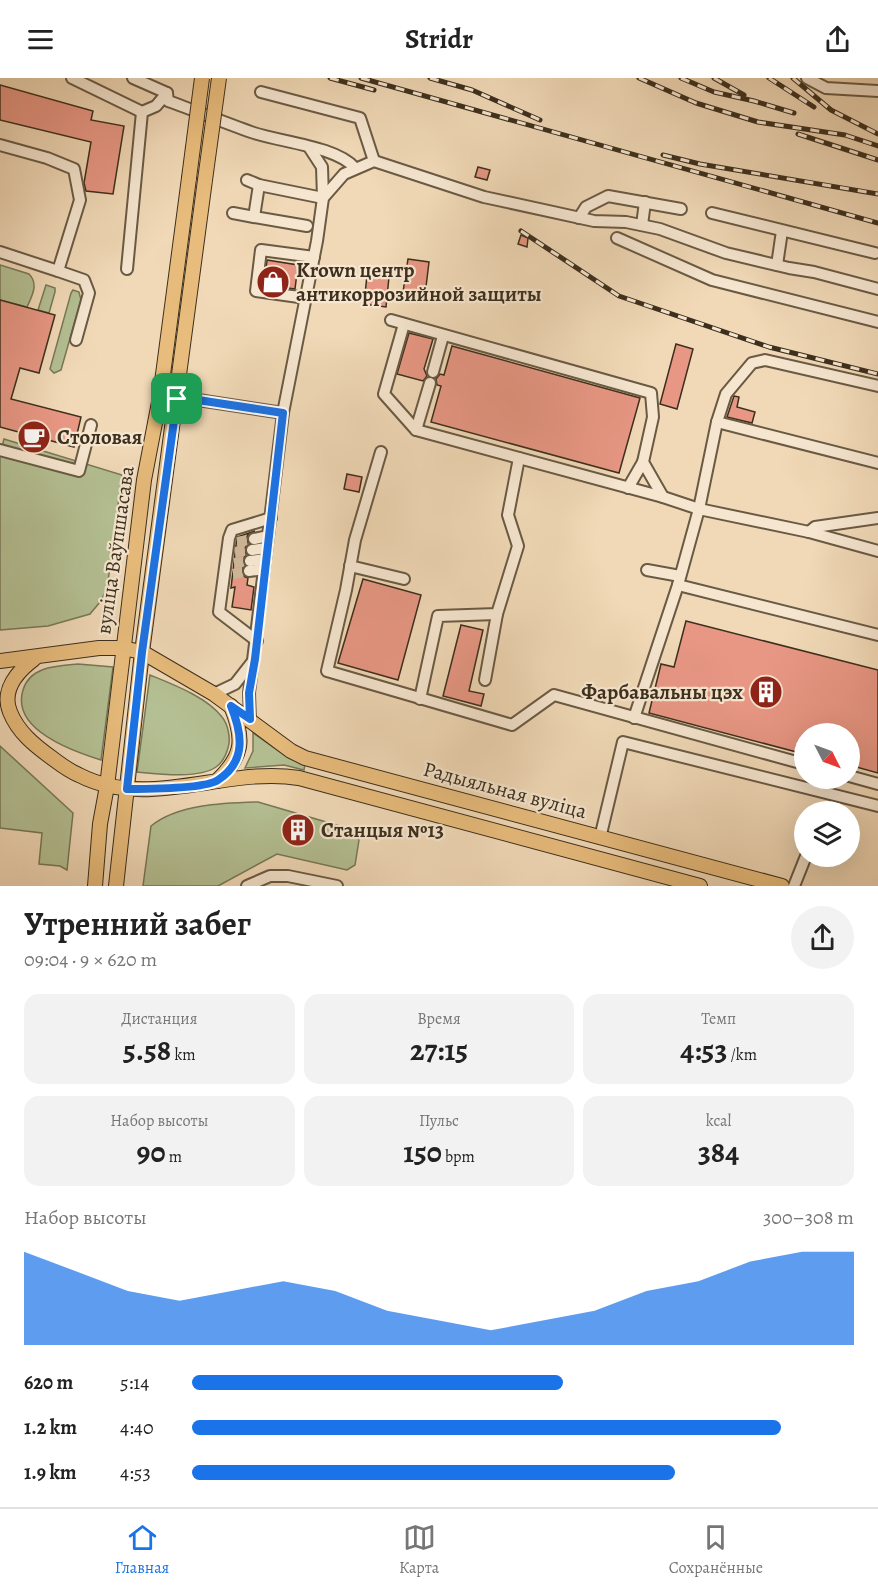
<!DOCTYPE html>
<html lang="ru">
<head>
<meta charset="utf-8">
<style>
	:root { --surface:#fff; --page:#f2f2f2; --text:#222; --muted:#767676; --line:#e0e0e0; --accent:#1a73e8 }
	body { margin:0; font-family:Alegreya,serif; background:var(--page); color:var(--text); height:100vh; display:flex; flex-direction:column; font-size:22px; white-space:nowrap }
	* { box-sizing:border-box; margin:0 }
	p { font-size:20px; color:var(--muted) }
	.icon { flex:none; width:33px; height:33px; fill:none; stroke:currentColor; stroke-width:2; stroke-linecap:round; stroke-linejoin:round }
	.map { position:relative; height:808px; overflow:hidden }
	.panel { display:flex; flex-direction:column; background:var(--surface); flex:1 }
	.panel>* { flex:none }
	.needle { width:39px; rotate:132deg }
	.tools { position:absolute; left:794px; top:645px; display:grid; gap:12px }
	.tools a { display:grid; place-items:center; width:66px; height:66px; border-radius:50%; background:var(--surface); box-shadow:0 6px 24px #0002; font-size:30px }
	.pin { position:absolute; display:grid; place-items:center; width:51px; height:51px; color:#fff; margin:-26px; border-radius:12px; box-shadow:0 3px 9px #0006 }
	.round { display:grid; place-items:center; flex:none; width:63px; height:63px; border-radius:32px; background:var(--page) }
	.head { display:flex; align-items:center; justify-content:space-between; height:102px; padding:0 24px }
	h1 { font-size:33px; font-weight:700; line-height:45px }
	.metrics { display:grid; grid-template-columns:repeat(3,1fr); gap:9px; height:102px; padding:6px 24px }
	.metrics div { display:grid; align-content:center; border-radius:15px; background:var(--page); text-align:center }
	.metrics b { font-size:30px; font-weight:700 }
	.metrics small { font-size:16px; font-weight:400 }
	.metrics p { font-size:16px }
	.chart { height:168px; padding:12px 24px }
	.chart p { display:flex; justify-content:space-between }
	.chart svg { width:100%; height:108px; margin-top:6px; fill:var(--accent); opacity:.7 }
	ul { padding:0 24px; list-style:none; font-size:20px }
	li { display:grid; grid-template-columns:96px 72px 1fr; align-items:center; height:45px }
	li i { height:15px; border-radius:8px; background:var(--accent) }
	header { display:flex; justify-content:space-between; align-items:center; height:78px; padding:0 24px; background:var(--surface); font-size:27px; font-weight:700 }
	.menu { display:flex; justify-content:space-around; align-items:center; height:84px; border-top:2px solid var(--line); background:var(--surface); font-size:16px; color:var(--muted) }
	.menu a { display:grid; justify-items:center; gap:3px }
	.menu .current { color:var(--accent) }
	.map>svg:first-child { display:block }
</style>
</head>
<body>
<header><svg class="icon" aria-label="menu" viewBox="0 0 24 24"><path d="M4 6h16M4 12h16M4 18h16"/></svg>Stridr<svg class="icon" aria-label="share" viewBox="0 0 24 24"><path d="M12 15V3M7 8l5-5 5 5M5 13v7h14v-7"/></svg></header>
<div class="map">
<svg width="878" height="808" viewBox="0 0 878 808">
	<rect width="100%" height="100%" fill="#f1d9b7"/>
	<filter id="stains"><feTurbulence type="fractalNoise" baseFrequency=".00333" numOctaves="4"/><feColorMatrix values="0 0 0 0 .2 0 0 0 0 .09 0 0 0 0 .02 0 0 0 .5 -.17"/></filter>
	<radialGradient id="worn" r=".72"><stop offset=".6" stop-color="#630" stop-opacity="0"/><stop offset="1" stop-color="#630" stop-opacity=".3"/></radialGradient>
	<!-- green -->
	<g fill="#b4c093" stroke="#787858" stroke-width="1.5">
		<path d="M0,187l29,9c10,10 3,22 -2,33l-27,-7z"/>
		<polygon points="46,207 55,210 55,214 49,235 38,232"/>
		<polygon points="73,212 79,214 81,222 61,292 54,295 50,291 71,215"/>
		<polygon points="4,361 122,397 107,511 100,524 90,536 48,548 0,552 0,377"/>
		<path d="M78,586l35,3 -12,93c-29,-9 -90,-31 -78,-70 7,-24 34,-24 55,-26z"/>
		<path d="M150,597c22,9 57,22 72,42 6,7 9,22 6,31 -2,7 -6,15 -12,19 -17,12 -58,7 -79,5z"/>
		<polygon points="253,655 286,678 305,686 304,692 284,687 245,690 253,673"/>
		<polygon points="0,668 73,735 67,792 60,788 39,786 42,755 0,750"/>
		<path d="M258,724l92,27 9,11 -4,25 -8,5 -70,-16 -59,32h-75l8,-60c27,-22 73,-23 107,-24z"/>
	</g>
	<!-- building -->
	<g fill="#e89784" stroke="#3c2f1d" stroke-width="1.5">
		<polygon points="0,7 93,33 91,42 124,48 113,116 86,113 84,105 91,64 0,42"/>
		<polygon points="478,89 490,92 487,102 475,99"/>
		<polygon points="521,157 528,160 527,169 518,166"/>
		<polygon points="408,181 429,184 425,217 403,214"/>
		<polygon points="267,182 298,187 295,211 264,207"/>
		<polygon points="367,197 389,199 386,229 364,226"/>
		<polygon points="0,222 55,237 39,295 20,290 11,321 81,339 74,369 0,349"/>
		<polygon points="409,255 433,261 424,291 427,298 423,303 397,296"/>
		<polygon points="676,266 693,271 677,331 660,326"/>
		<polygon points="452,268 640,320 619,395 431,344 441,308 437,307 436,301 440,296 444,297"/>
		<polygon points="734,318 739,319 737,329 755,334 752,345 727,339"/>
		<polygon points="347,396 362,399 359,414 344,411"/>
		<polygon points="255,453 249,455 247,459 248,466 245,470 246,477 243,481 244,487 242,493 243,498 248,500 247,507 254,509 251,532 232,529 235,509 231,510 237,459"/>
		<polygon points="363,501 421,517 398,602 338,585"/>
		<polygon points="686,543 878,592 878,695 849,687 849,656 804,656 804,676 649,635 661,586 674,589"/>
		<polygon points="461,547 483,552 469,613 484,616 481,628 443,618"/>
	</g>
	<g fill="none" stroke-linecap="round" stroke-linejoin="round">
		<!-- minor-tunnel -->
		<g stroke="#cdb798" stroke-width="10" stroke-dasharray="10 5" stroke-linecap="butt">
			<polyline points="237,464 254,461"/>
			<polyline points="235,474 252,472"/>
			<polyline points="234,485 250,483"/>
			<polyline points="233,496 249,493"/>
		</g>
		<!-- minor casing -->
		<g stroke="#695a44" stroke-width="14">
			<g id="minor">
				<polyline points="72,0 142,34"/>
				<path d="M133,0l34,15 1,8c28,10 55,21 83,31 28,10 85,14 104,36"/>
				<polyline points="807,0 826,10 878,13"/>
				<polyline points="261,14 360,40 374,83"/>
				<polyline points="0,67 47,80 74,91 80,122 58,193 0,174"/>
				<polyline points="247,102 259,107 323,120 322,89 309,69"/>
				<polyline points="259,107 254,139 307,148"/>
				<polyline points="233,135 254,139"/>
				<polyline points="712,135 875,175"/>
				<polyline points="579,140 586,129 608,118 681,131"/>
				<polyline points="642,147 645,124"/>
				<polyline points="617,160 712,202 878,244"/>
				<polyline points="777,187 782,153"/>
				<polyline points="127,191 142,34 156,28 167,15"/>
				<polyline points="58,193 84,202 89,215 76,262"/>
				<polyline points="306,220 256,213 261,172 314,179"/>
				<polyline points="391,242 651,315 653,339 643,384 663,419"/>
				<polyline points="404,246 384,316 416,352 663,419 699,431 809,454 878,473"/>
				<polyline points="433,294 443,258"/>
				<polyline points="878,308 765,282 752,285 726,316 717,344 878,385"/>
				<polyline points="177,322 198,322 283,335 249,615 250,641"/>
				<polyline points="283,335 317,163 323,120 344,96 374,83 484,119 594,143 626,144 660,151 726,175 789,190 814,194 878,211"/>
				<polyline points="416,352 430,305"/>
				<polyline points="0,372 79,393 91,347"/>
				<polyline points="381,374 355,462 346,512 327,593 512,647 554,617 804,686"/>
				<polyline points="628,410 643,384"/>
				<polyline points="809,454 815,449 878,440"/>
				<polyline points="254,461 268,458"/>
				<polyline points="252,472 266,470"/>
				<polyline points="250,483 265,481"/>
				<polyline points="350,488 404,501"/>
				<polyline points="647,492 680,498"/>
				<polyline points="249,493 264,491"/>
				<polyline points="678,507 878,557"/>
				<polyline points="257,563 219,534 229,460 232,452 271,440"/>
				<polyline points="485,602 497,536"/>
				<polyline points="214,616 235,606 253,583"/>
				<polyline points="420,621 438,538 497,536 518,468 508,437 519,380"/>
				<polyline points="634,640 678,507 699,431 717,344"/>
				<polyline points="849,698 878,706"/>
				<polyline points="600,760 623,664 878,728"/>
				<polyline points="247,808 270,798 288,798 337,808"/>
				<polyline points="794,808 806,778"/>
			</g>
		</g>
		<!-- major casing -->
		<g stroke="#3c2f1d" stroke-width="16">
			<g id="major">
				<path d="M34,581c-16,12 -33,31 -24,53 8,20 24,33 42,46 8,6 17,13 27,17 70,36 147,-9 220,3l401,108"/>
				<polyline points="0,583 99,570 122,570 142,574 214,616 291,673 305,680 782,808"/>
				<path d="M217,703c26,-25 28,-41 14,-75"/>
				<polyline points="95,808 100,746 107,708 144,402 160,319 189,100"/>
				<polyline points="116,808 142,574 205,102"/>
			</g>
		</g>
		<!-- minor -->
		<use href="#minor" stroke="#f6e6d0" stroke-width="10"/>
		<!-- major -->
		<use href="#major" stroke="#e8bc7c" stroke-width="14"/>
		<!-- rail casing -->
		<g stroke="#3c2f1d" stroke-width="5">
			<g id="rail">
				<polyline points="330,0 374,12"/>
				<polyline points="361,0 878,145"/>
				<polyline points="430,0 472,12 540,42"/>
				<polyline points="639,0 696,25 758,44 845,57 878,68"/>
				<polyline points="681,0 714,14 754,23 794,35"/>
				<polyline points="714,0 744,17"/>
				<polyline points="769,0 814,29"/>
				<polyline points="793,0 831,32 878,56"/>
				<polyline points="798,56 878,82"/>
				<polyline points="663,77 700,86 878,116"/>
				<polyline points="521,153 619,218 769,269 878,296"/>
			</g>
		</g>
		<!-- rail -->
		<use href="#rail" stroke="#f6e6d0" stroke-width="3" stroke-dasharray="9" stroke-linecap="butt"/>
		<!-- major-bridge casing -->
		<g stroke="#3c2f1d" stroke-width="16" stroke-linecap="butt">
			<g id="major-bridge">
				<polyline points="189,100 202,0"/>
				<polyline points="205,102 219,0"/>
			</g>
		</g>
		<!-- major-bridge -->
		<use href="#major-bridge" stroke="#e8bc7c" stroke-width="14"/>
	</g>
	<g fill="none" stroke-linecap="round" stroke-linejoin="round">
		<!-- route casing -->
		<g stroke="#fff" stroke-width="12">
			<path id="route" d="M177,321l21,1 85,13 -28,246 -6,34 1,26 -19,-13c11,27 16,55 -13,74 -13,9 -74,9 -91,9l15,-137z"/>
		</g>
		<!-- route -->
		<use href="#route" stroke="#1a73e8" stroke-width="8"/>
	</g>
	<!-- icons -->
	<defs>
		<g id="shop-disc" transform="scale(1.725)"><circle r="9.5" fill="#8f2418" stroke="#f6e6d0"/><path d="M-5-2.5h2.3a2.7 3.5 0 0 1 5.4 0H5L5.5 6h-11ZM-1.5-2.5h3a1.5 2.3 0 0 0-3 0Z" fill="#fff"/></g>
		<g id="cafe-disc" transform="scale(1.725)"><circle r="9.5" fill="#8f2418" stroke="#f6e6d0"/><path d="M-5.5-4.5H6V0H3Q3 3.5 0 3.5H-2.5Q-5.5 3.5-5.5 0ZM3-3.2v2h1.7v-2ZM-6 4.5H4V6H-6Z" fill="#fff"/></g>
		<g id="building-disc" transform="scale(1.725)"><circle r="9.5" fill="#8f2418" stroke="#f6e6d0"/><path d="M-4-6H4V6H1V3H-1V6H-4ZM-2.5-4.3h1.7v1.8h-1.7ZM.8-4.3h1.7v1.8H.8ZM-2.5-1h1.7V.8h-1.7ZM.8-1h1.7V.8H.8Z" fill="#fff"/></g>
	</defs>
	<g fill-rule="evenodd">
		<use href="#shop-disc" x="273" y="204"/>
		<use href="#cafe-disc" x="34" y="359"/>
		<use href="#building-disc" x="766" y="614"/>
		<use href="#building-disc" x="298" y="752"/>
	</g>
	<g text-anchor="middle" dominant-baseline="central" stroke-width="4.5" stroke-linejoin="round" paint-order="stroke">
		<!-- poi labels -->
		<g font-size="21" font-weight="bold" fill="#3c2f1d" stroke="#f6e6d0" text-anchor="start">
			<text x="296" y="192">Krown центр<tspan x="296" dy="24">антикоррозийной защиты</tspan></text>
			<text x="57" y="359">Столовая</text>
			<text x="743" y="614" text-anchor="end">Фарбавальны цэх</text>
			<text x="321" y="752">Станцыя №13</text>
		</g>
		<!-- street labels -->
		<g font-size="21" fill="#3c2f1d" stroke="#f6e6d0">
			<text transform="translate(115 472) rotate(-82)">вуліца Ваўпшасава</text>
			<text transform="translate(505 712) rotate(15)">Радыяльная вуліца</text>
		</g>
	</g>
	<rect width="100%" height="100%" filter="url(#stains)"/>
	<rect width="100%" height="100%" fill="url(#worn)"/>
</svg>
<div class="tools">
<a><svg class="needle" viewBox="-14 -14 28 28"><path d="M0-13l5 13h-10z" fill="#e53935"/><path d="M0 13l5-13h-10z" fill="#767676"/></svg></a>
<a><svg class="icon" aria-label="layers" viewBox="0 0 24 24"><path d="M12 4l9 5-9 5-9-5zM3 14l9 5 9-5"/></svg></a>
</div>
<div class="pin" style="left:177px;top:321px;background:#1e9e55"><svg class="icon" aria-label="arrive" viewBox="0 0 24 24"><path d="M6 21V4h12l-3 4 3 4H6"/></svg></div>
</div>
<section class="panel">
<div class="head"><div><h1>Утренний забег</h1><p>09:04 · 9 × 620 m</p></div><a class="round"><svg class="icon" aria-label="share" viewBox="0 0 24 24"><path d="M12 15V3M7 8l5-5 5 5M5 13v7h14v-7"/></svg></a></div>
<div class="metrics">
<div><p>Дистанция</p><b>5.58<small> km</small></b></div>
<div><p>Время</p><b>27:15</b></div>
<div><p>Темп</p><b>4:53<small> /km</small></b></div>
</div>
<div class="metrics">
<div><p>Набор высоты</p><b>90<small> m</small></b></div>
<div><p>Пульс</p><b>150<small> bpm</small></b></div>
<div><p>kcal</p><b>384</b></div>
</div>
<div class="chart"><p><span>Набор высоты</span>300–308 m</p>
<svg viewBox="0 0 160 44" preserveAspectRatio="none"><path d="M0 44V6L10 14L20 22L30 26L40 22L50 18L60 22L70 30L80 34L90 38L100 34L110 30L120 22L130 18L140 10L150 6L160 6V44z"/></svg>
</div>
<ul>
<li><b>620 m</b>5:14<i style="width:56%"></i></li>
<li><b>1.2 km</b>4:40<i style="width:89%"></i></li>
<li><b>1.9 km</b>4:53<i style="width:73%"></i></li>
</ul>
</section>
<nav class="menu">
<a class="current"><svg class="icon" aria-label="home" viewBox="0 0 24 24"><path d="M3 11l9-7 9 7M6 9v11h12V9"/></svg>Главная</a>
<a><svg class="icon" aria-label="map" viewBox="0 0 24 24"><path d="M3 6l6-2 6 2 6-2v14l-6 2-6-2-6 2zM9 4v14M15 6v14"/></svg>Карта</a>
<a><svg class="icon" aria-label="saved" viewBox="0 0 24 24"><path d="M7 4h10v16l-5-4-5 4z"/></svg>Сохранённые</a>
</nav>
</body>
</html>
